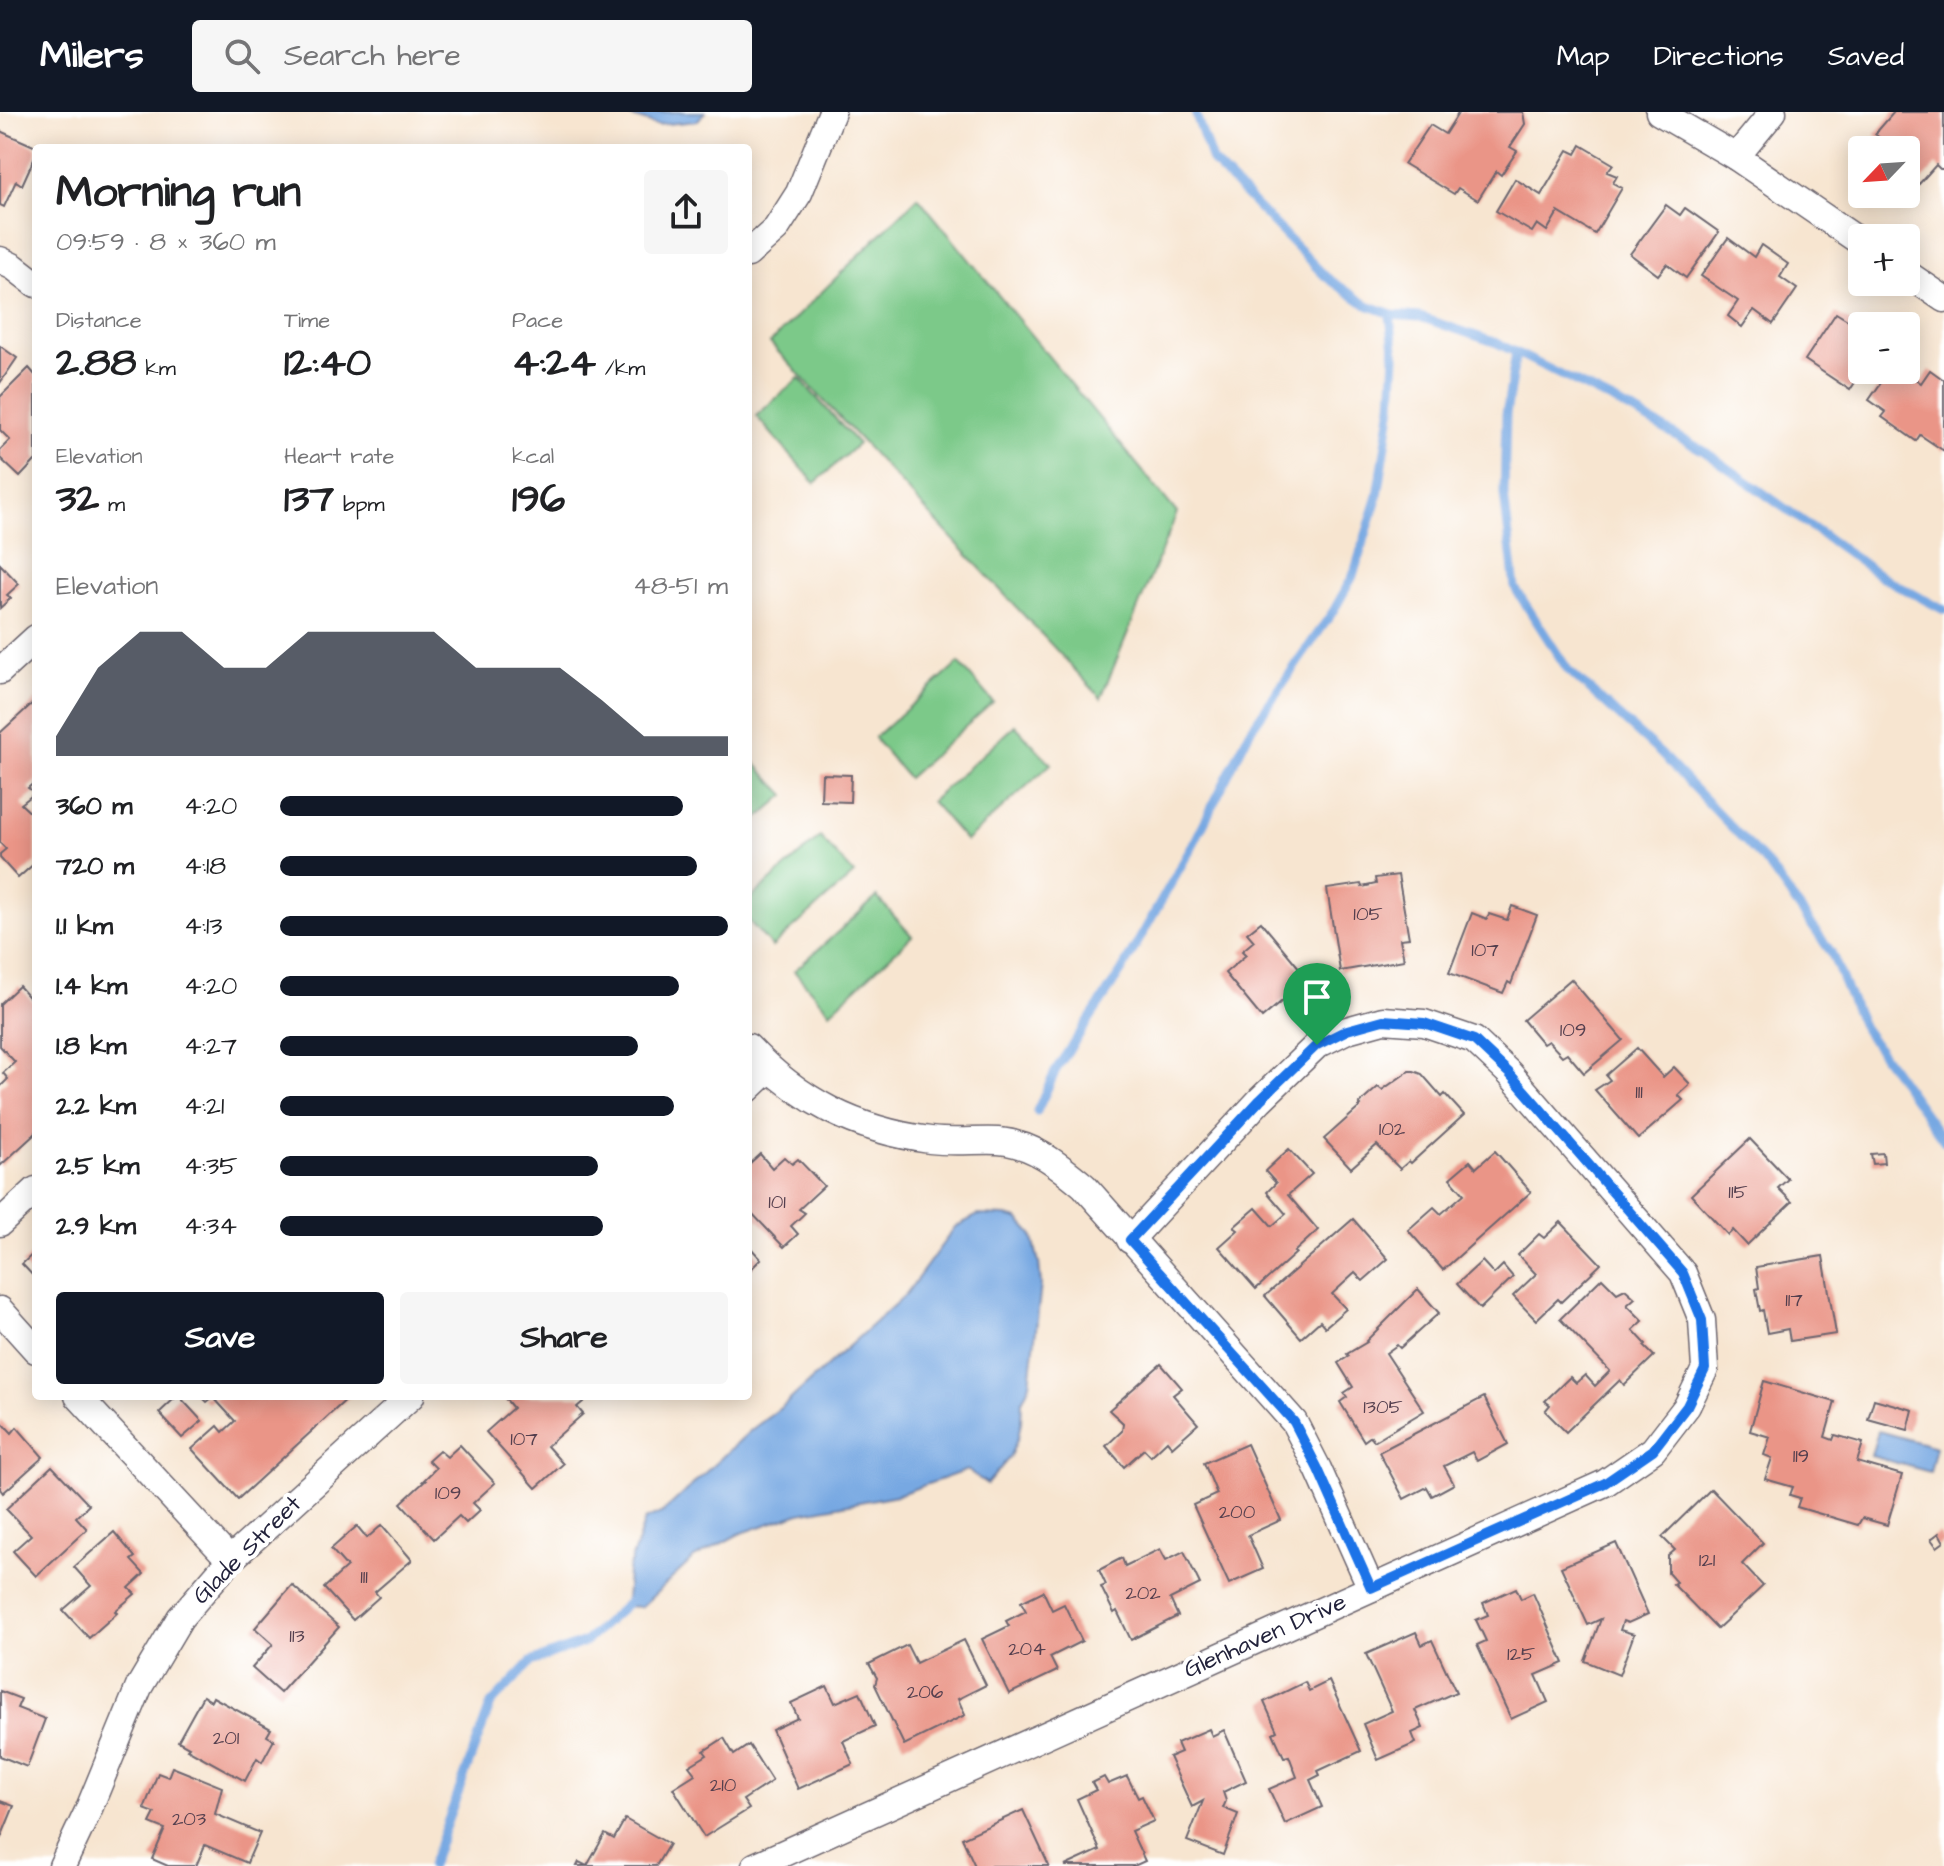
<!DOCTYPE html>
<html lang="en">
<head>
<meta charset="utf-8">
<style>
	:root { --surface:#fff; --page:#f6f6f6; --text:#202124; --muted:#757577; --accent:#111827 }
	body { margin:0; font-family:"Architects Daughter",sans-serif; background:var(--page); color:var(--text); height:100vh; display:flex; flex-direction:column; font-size:30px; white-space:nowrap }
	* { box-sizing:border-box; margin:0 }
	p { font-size:26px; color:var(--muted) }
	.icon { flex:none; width:44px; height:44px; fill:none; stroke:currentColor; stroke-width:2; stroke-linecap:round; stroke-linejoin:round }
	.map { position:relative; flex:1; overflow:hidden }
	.drawer { position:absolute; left:32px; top:32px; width:720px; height:1256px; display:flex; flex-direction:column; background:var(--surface); border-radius:8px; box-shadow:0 4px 20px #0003 }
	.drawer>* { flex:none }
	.needle { width:52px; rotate:245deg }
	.buttons { position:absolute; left:1848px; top:24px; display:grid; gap:16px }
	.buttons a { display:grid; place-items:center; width:72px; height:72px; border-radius:8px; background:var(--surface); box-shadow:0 4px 20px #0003; font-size:40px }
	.pin { position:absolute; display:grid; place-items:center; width:68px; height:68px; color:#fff; margin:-82px -34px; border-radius:50% 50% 50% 0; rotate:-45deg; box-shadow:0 0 8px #0007 }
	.pin .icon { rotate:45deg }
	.round { display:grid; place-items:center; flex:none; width:84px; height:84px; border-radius:8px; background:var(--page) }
	.overview { display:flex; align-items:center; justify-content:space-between; height:136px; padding:0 24px }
	h1 { font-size:44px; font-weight:800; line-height:60px }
	.figures { display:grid; grid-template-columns:repeat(3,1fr); gap:12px; height:136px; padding:8px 24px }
	.figures div { display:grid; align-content:center }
	.figures b { font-size:40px; font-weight:800 }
	.figures small { font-size:22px; font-weight:400 }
	.figures p { font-size:22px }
	.chart { height:224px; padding:16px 24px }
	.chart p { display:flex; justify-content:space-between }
	.chart svg { width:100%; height:144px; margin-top:8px; fill:var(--accent); opacity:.7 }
	.cta { display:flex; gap:16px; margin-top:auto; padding:16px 24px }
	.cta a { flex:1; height:92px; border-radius:8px; background:var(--accent); color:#fff; font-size:32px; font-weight:800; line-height:92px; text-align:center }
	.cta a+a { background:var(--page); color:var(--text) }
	ul { padding:0 24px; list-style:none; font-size:26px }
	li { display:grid; grid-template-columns:128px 96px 1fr; align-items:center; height:60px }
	li i { height:20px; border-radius:10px; background:var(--accent) }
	header { display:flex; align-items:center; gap:48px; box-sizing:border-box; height:112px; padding:0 40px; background:var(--accent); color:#fff }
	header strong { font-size:38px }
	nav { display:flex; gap:44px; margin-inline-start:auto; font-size:28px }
	.search { width:560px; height:72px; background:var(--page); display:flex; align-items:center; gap:20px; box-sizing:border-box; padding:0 28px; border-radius:8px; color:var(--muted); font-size:30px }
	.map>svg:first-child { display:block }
</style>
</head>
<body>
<header>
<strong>Milers</strong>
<div class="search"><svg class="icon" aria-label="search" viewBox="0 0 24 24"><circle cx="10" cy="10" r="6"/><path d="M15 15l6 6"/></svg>Search here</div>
<nav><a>Map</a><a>Directions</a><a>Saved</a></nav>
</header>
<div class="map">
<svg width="1944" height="1754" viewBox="0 0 1944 1754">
	<rect width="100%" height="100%" fill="#fff"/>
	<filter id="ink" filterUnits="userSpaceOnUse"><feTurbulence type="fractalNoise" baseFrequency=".0125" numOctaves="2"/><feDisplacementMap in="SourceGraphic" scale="16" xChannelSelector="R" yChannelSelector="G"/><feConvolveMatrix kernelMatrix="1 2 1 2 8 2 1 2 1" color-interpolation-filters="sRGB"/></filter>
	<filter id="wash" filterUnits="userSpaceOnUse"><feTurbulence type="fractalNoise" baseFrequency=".006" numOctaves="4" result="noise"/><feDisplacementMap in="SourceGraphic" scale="32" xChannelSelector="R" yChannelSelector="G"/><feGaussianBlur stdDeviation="1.8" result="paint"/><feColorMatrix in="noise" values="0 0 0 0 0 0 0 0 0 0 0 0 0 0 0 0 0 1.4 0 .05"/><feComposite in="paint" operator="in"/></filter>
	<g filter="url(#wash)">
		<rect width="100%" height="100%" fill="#f7e5d0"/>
		<!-- green -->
		<g fill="#7bc989" stroke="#4e7662" stroke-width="2">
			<polygon points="918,85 1177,401 1101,586 770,231"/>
			<polygon points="799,266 858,332 815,371 756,304"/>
			<polygon points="959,551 993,590 908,666 874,626"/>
			<polygon points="1015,613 1051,652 966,729 931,689"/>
			<polygon points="748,644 785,683 748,715"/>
			<polygon points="820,725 854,762 772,835 748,808 748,789"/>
			<polygon points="877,785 912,824 830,900 794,859"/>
		</g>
		<!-- water -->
		<g fill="#77a8e2" stroke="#4c658e" stroke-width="2">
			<polygon points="616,0 705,0 697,9 657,13"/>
			<polygon points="978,1103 1006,1104 1018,1107 1032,1122 1039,1151 1041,1172 1030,1272 1022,1289 1021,1310 1018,1326 1009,1346 987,1372 967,1358 897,1383 800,1401 739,1422 694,1446 641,1495 626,1494 628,1458 645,1408 663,1400 751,1318 783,1294 906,1182 955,1115"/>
			<polygon points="1878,1319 1936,1335 1930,1360 1871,1344"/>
		</g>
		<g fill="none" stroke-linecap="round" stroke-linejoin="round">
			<!-- stream -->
			<g stroke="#77a8e2" stroke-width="9">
				<polyline points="1195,0 1212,49 1326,165 1367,193 1389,201 1390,203 1420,205 1497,231 1627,296 1704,339 1882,465 1944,498"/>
				<polyline points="1516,241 1506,302 1504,382 1515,476 1568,558 1661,642 1769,754 1831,840 1862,914 1944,1029"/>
				<polyline points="1037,999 1057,956 1121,860 1195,729 1250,619 1334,498 1353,464 1378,384 1392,293 1395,245 1390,203"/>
				<polyline points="431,1754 491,1592 531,1550 585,1530 632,1487"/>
			</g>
		</g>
		<g id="blocks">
			<!-- building -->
			<g fill="#ea9587">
				<polygon points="1459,0 1523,0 1525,12 1510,35 1517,39 1501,63 1496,59 1478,88 1458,76 1454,82 1404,52 1430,13 1445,22"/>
				<polygon points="1894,0 1944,0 1944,57 1940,57 1936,53 1919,72 1906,60 1906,38 1873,38 1882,28 1875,22"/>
				<polygon points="0,19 36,35 36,42 22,73 16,69 4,95 0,93"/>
				<polygon points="1581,33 1613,52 1607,60 1617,64 1613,71 1622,76 1595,122 1558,100 1547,119 1537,112 1532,120 1496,99 1515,67 1541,83 1568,38 1576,42"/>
				<polygon points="1666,93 1680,103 1685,96 1719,120 1686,166 1667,152 1658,163 1630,142"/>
				<polygon points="1728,126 1754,145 1761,133 1788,152 1780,165 1797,177 1773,212 1754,198 1742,215 1728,204 1738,189 1701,164"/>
				<polygon points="1836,201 1862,217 1862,258 1863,258 1850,278 1805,248"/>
				<polygon points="0,234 17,246 0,271"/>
				<polygon points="29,256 36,264 36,348 20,365 0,346 0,338 10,328 0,318 0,285"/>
				<polygon points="1890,258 1903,258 1921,271 1930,258 1944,268 1944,339 1920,323 1916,329 1882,305 1886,300 1869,288"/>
				<polygon points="0,452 19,472 7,483 11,486 0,496"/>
				<polygon points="36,588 36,669 28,676 35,681 21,692 36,706 36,750 18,766 0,746 0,742 6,737 0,731 0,621"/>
				<polygon points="822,662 851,663 850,690 821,689"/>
				<polygon points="1398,763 1409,826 1400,827 1404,848 1340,859 1327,777 1361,772 1362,775 1376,772 1375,766"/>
				<polygon points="1512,794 1537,803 1511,872 1508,870 1503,881 1449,861 1472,801 1487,807 1489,802 1507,808"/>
				<polygon points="1261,810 1300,857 1293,863 1301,873 1262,906 1225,861 1246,843 1242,839 1254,829 1247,821"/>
				<polygon points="1571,867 1623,928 1584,961 1567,941 1562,944 1548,929 1543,932 1523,908"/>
				<polygon points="19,874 36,893 36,900 30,905 36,911 36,1021 0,1054 0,975 8,967 3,961 15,950 0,934 0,892"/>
				<polygon points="1637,936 1663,965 1674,955 1690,972 1678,983 1683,988 1638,1027 1595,978 1610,968 1606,963"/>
				<polygon points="1409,959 1414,959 1422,962 1442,985 1445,982 1464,1003 1411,1051 1409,1049 1400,1057 1377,1033 1351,1056 1324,1027 1361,994 1359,992 1378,975 1382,978"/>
				<polygon points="1750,1027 1788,1067 1778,1076 1792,1090 1747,1133 1733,1118 1728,1123 1691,1083"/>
				<polygon points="1289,1037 1312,1062 1288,1083 1318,1118 1294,1140 1296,1141 1256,1177 1219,1135 1238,1118 1234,1115 1256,1096 1272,1114 1286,1102 1267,1080 1276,1071 1265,1059"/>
				<polygon points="1495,1039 1531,1080 1443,1158 1408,1118 1434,1095 1441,1102 1464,1082 1450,1066 1470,1049 1476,1056"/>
				<polygon points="1883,1041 1884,1051 1873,1052 1871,1042"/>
				<polygon points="760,1042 772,1056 784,1045 792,1052 798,1047 824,1074 799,1097 805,1101 791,1114 798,1122 784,1135 748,1097 748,1053"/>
				<polygon points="1353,1107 1388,1147 1363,1169 1355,1161 1332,1182 1346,1197 1325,1215 1320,1209 1301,1226 1265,1184"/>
				<polygon points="1561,1110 1601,1152 1561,1190 1558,1187 1536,1208 1513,1184 1536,1162 1518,1143 1539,1122 1544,1126"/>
				<polygon points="748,1133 761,1147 748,1160"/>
				<polygon points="36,1139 36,1167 22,1152"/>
				<polygon points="1823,1144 1836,1222 1790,1229 1788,1217 1767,1221 1763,1198 1760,1199 1756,1177 1759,1176 1756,1155"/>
				<polygon points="1482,1149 1494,1162 1503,1153 1513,1165 1480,1197 1457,1172"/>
				<polygon points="1602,1166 1617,1181 1625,1177 1635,1186 1627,1193 1643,1209 1633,1218 1646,1232 1644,1234 1654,1244 1624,1273 1620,1268 1566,1320 1545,1299 1550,1293 1545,1289 1570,1265 1576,1271 1585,1263 1595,1274 1610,1259 1560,1207"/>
				<polygon points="1418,1177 1439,1201 1400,1236 1397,1233 1386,1241 1424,1299 1374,1329 1371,1324 1364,1329 1340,1290 1347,1285 1344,1281 1353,1275 1338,1251 1349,1244 1347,1242 1367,1230 1366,1229"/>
				<polygon points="1161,1252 1182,1276 1173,1283 1198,1312 1172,1335 1167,1329 1151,1344 1144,1337 1124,1355 1106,1334 1122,1319 1123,1311 1109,1298"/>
				<polygon points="1764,1269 1835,1290 1825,1325 1833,1328 1835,1323 1863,1331 1857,1350 1902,1363 1887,1413 1862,1406 1858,1413 1797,1395 1800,1386 1790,1383 1793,1375 1765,1367 1772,1346 1764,1343 1770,1325 1750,1319"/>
				<polygon points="177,1284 179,1284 202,1309 182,1326 159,1301"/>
				<polygon points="201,1284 350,1284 238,1387 192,1337 218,1314 223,1320 235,1309 213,1285 207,1290"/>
				<polygon points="503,1284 580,1284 584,1289 577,1295 583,1302 547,1334 563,1352 536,1376 486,1320 513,1296"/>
				<polygon points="1484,1285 1508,1332 1477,1349 1472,1340 1444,1354 1454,1372 1432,1384 1427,1375 1404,1387 1379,1340"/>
				<polygon points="1874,1287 1913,1298 1908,1318 1868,1307"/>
				<polygon points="0,1308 12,1321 17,1315 43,1345 3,1381 0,1377"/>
				<polygon points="1247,1332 1281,1408 1248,1423 1263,1457 1229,1472 1193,1393 1217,1382 1204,1351"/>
				<polygon points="460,1333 495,1371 473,1391 480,1398 466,1411 459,1404 434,1427 401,1391 425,1369 423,1369 436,1356 428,1348 439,1338 447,1345"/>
				<polygon points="52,1354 89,1393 76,1405 87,1417 36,1464 13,1439 31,1423 6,1397"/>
				<polygon points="1711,1377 1763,1431 1742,1452 1763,1474 1717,1517 1673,1472 1676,1470 1668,1461 1668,1444 1675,1438 1662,1425"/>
				<polygon points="382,1413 412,1448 375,1480 379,1485 353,1508 324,1476 347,1455 331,1437 357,1414 367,1426"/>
				<polygon points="114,1420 135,1445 131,1448 144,1462 129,1476 135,1482 115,1499 117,1501 89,1526 63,1498 91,1474 74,1455"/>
				<polygon points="1939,1421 1944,1430 1937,1435 1931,1427"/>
				<polygon points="1616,1431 1648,1502 1628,1511 1623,1509 1620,1518 1634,1522 1619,1563 1585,1549 1601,1507 1588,1513 1561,1455"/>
				<polygon points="1160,1437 1166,1448 1184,1439 1200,1472 1170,1487 1178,1504 1131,1528 1117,1499 1114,1501 1101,1475 1106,1473 1099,1458 1122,1446 1125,1454"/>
				<polygon points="292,1473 339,1515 280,1581 252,1556 273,1532 255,1516"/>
				<polygon points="1516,1476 1521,1487 1533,1481 1564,1551 1536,1563 1548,1590 1511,1607 1477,1533 1486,1529 1476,1508 1488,1503 1483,1491"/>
				<polygon points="1043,1479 1052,1498 1064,1492 1082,1529 1050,1545 1057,1559 1009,1582 982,1527 1009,1514 1006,1509 1026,1499 1021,1490"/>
				<polygon points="1416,1520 1422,1533 1432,1528 1456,1580 1415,1598 1423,1616 1412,1621 1416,1631 1378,1648 1363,1612 1392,1599 1366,1542"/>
				<polygon points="964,1528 986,1573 958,1587 965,1603 904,1633 875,1573 877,1566 869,1552 907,1533 916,1551"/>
				<polygon points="1329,1569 1361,1639 1318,1659 1320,1663 1310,1668 1322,1695 1285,1712 1269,1677 1297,1665 1289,1644 1284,1645 1273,1621 1277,1619 1264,1590 1305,1570 1309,1579"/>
				<polygon points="827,1574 835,1591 860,1580 875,1614 843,1629 853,1652 798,1677 772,1618 798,1606 791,1591"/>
				<polygon points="0,1579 21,1587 17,1596 45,1607 27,1655 0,1644"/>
				<polygon points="203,1584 211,1589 213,1585 271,1617 267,1624 274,1628 262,1650 257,1646 245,1669 187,1637 189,1635 178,1629"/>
				<polygon points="1209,1617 1212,1624 1224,1618 1246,1669 1223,1680 1226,1689 1223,1696 1238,1702 1223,1743 1187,1729 1203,1689 1192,1695 1169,1645 1181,1640 1177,1631"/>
				<polygon points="724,1626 734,1643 749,1633 772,1669 743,1688 749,1697 704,1725 673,1676 695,1662 689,1654 707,1643 704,1639"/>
				<polygon points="172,1655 222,1675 215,1702 260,1721 247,1751 205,1733 196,1754 168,1754 152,1747 165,1717 150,1711 155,1701 144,1697 158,1661 168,1665"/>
				<polygon points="1127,1664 1138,1686 1142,1684 1154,1709 1131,1719 1145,1749 1134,1754 1065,1754 1100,1738 1077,1687 1096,1678 1092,1671 1104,1665 1108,1672"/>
				<polygon points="0,1689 14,1694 0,1728"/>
				<polygon points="1023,1698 1049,1754 975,1754 962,1726"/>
				<polygon points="625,1707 669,1732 656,1754 577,1754 579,1750 587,1754 605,1722 614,1727"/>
			</g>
		</g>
	</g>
	<g filter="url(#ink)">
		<use href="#blocks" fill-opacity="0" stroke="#6d666f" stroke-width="2"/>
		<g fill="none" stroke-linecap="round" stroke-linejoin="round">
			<!-- minor casing -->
			<g stroke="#6d666f" stroke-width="29">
				<g id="minor">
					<polyline points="1659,0 1736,45 1862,131"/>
					<polyline points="1736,45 1773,0"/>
					<polyline points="748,142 776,117 799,81 832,0"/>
					<polyline points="0,148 14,155 36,172"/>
					<polyline points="1906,161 1944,187"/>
					<polyline points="0,559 36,526"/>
					<path d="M748,935c51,54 108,83 182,93 23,3 46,0 68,1 34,2 61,24 86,45l210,236 24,47 53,119"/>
					<polyline points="748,977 769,957"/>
					<polyline points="0,1111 36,1078"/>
					<polyline points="0,1198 36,1238"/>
					<polyline points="78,1284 230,1448"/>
					<polyline points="62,1754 88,1699 139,1575 180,1506 230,1448 411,1284"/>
					<polyline points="755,1754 1605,1371 1653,1338 1687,1294 1705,1257 1702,1208 1683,1161 1509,961 1474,928 1424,911 1383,908 1347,918 1317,933 1260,988 1130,1128"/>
				</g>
			</g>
			<!-- minor -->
			<use href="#minor" stroke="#fff" stroke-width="26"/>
		</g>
	</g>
	<g fill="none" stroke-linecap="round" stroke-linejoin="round" filter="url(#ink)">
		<!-- route casing -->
		<g stroke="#fff" stroke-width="16">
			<polygon id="route" points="1383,908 1424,911 1474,928 1509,961 1683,1161 1702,1208 1705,1257 1687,1294 1653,1338 1605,1371 1371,1476 1318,1357 1294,1310 1130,1128 1260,988 1317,933 1347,918"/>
		</g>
		<!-- route -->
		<use href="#route" stroke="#1a73e8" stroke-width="10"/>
	</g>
	<g text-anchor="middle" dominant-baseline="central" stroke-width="8" stroke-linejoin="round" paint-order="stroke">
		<!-- number labels -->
		<g font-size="20" fill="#543f4e">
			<text x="1368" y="802">105</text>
			<text x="1485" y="838">107</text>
			<text x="1573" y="918">109</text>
			<text x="1639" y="980">111</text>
			<text x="1392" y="1017">102</text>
			<text x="1738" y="1080">115</text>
			<text x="777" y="1090">101</text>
			<text x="1794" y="1188">117</text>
			<text x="1383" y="1295">1305</text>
			<text x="524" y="1327">107</text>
			<text x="1801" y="1344">119</text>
			<text x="448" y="1381">109</text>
			<text x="1237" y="1400">200</text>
			<text x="1707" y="1448">121</text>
			<text x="364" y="1465">111</text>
			<text x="1143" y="1481">202</text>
			<text x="297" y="1524">113</text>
			<text x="1027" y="1537">204</text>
			<text x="1521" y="1542">125</text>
			<text x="925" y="1580">206</text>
			<text x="226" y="1626">201</text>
			<text x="723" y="1673">210</text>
			<text x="189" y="1707">203</text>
		</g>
		<!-- street labels -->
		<g font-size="24" fill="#22223b" stroke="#fff">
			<text transform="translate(247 1438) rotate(-45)">Glade Street</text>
			<text transform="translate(1265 1524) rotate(-24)">Glenhaven Drive</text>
		</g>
	</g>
</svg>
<div class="buttons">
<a><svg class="needle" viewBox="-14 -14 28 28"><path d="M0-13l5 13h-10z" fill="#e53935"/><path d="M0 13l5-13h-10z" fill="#757577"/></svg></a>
<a>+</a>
<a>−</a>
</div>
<div class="pin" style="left:1317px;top:933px;background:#1e9e55"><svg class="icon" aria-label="arrive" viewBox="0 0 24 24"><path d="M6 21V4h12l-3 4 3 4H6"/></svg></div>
<section class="drawer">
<div class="overview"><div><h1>Morning run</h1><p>09:59 · 8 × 360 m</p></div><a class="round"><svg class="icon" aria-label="share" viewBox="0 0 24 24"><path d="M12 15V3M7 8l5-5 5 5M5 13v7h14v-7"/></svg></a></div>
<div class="figures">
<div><p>Distance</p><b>2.88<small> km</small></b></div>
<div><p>Time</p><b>12:40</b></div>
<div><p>Pace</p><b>4:24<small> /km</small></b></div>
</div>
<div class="figures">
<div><p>Elevation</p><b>32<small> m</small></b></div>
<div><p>Heart rate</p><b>137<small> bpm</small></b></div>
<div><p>kcal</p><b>196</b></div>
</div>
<div class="chart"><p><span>Elevation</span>48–51 m</p>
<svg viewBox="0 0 160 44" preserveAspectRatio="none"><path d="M0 44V38L10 17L20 6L30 6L40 17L50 17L60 6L70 6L80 6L90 6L100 17L110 17L120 17L130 27L140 38L150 38L160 38V44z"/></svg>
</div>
<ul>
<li><b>360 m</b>4:20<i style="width:90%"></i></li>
<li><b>720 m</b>4:18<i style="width:93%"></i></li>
<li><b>1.1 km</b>4:13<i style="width:100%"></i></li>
<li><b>1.4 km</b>4:20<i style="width:89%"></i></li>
<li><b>1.8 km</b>4:27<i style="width:80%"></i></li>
<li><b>2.2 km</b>4:21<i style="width:88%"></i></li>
<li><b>2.5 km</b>4:35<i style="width:71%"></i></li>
<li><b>2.9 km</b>4:34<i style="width:72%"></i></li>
</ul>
<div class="cta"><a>Save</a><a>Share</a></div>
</section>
</div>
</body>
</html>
